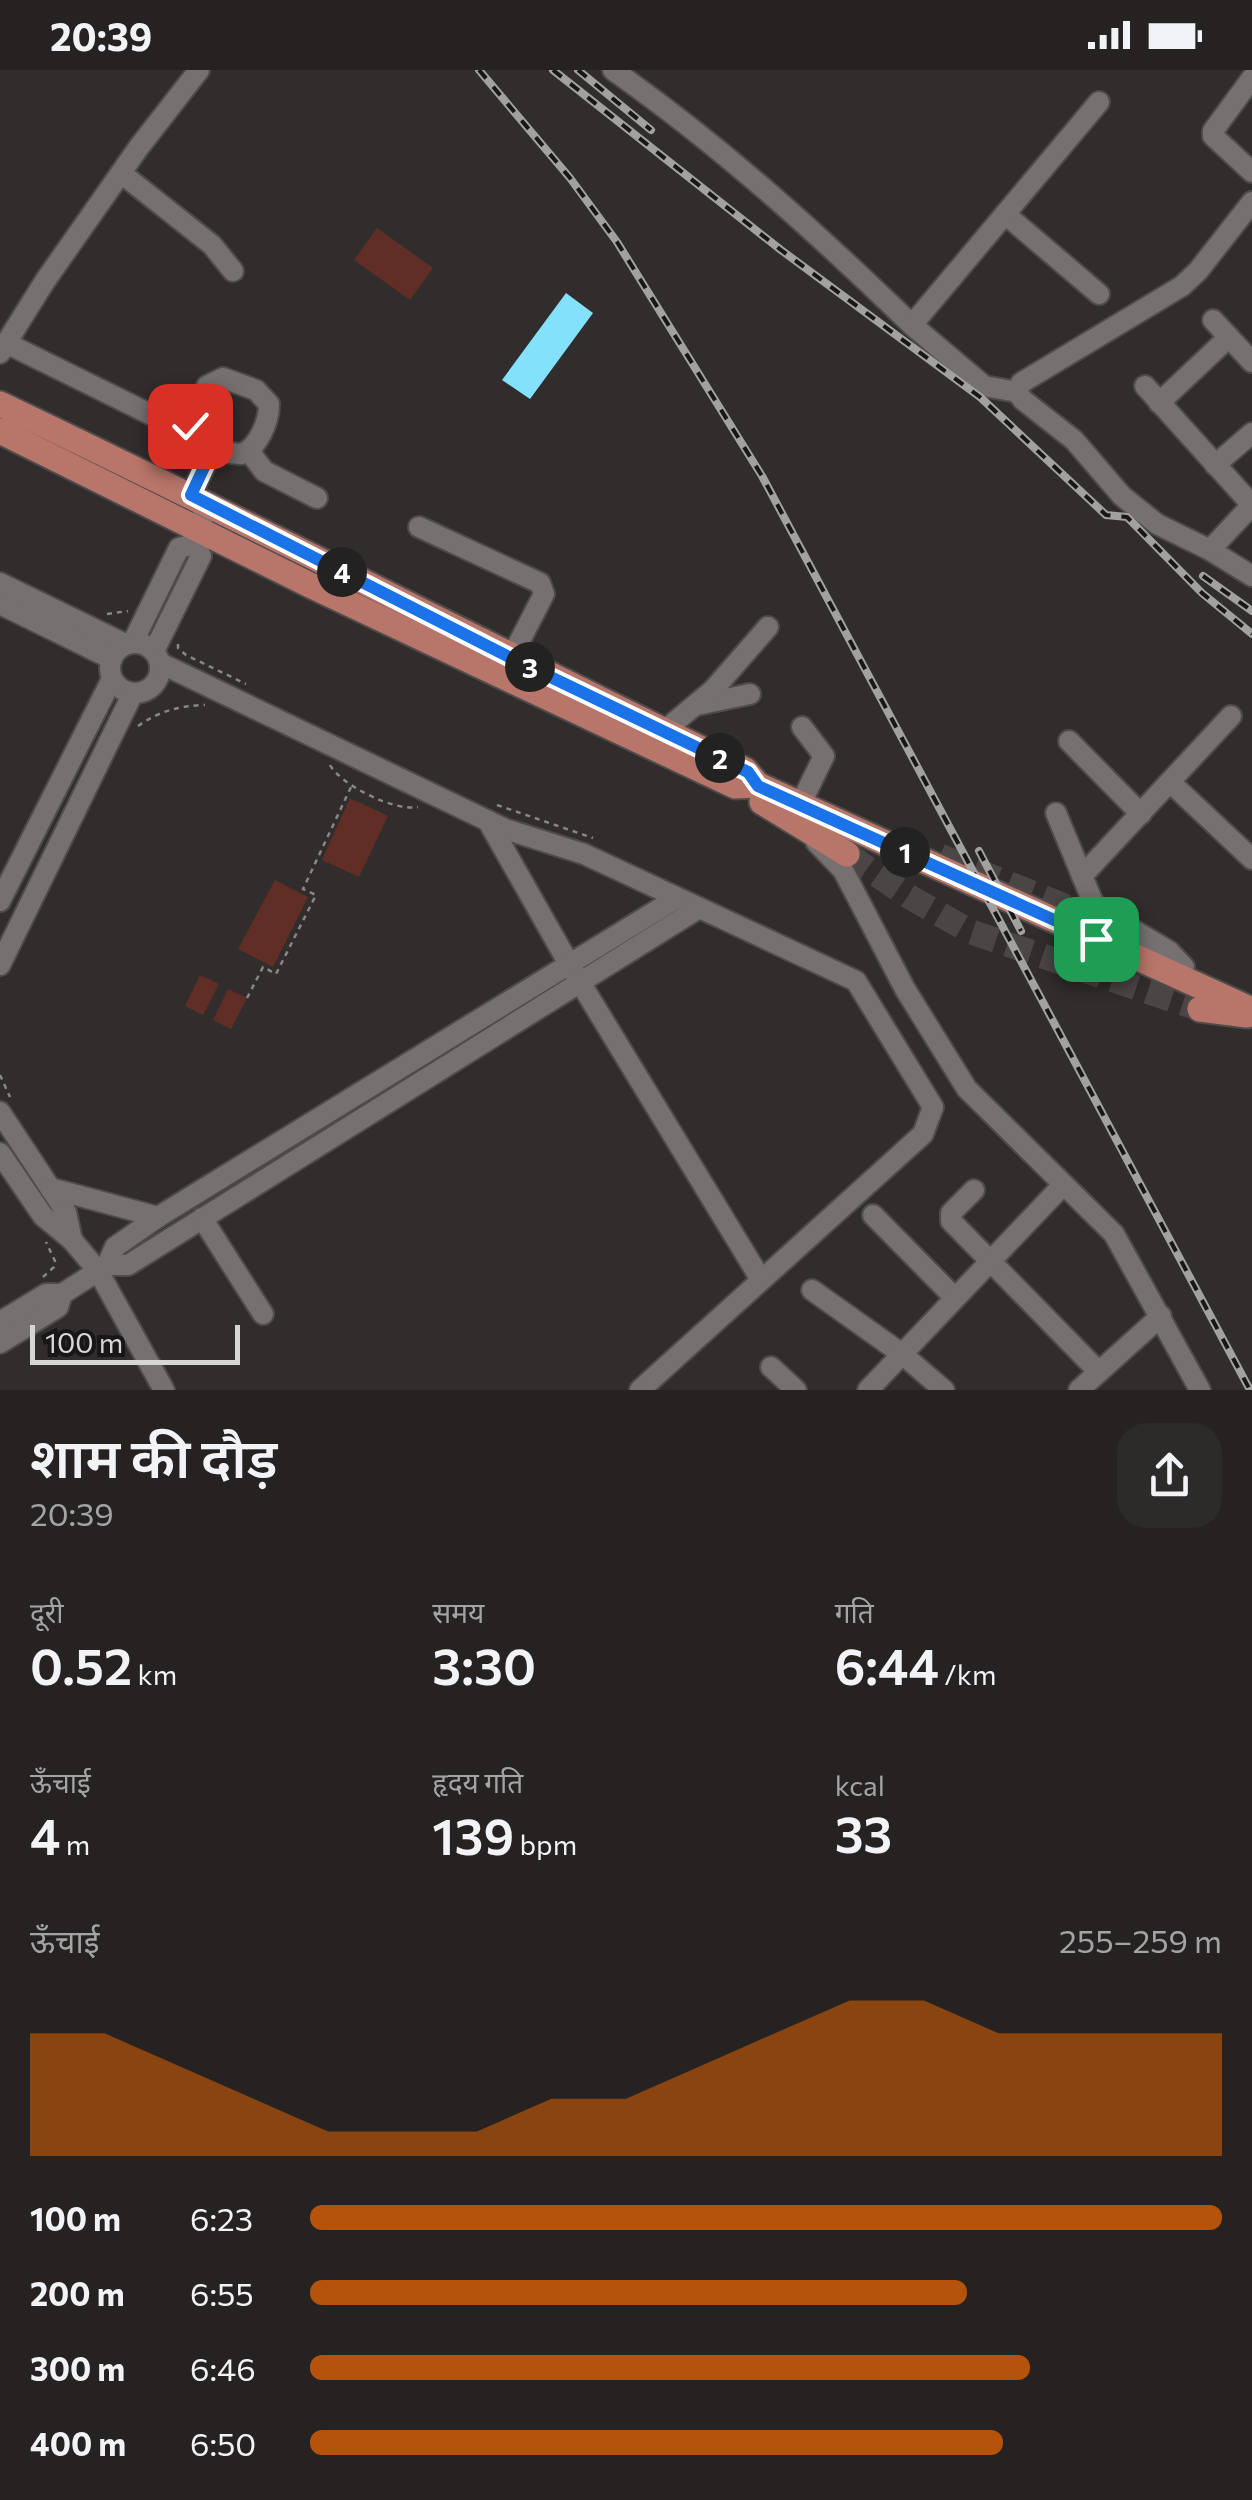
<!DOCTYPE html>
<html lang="hi">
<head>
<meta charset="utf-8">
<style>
	:root { --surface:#252221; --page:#2d2a2a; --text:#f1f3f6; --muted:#a3a4a5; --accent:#b45309 }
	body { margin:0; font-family:Commissioner,"Noto Sans Devanagari",sans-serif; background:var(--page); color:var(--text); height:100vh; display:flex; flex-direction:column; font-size:38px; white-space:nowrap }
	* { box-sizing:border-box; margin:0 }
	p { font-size:32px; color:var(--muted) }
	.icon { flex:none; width:55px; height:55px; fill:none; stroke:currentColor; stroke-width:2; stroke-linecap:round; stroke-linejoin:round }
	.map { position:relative; height:1320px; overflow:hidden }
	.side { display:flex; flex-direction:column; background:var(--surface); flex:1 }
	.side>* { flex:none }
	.scale { position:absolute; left:30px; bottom:25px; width:210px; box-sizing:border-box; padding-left:10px; border:5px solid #d8d5d5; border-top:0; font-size:28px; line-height:35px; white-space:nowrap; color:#d8d5d5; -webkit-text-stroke:8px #181616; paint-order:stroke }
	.pin { position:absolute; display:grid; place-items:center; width:85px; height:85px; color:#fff; margin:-42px; border-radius:20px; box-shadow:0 5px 15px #0006 }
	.km { position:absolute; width:50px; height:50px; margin:-25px; border-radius:50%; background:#222; color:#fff; font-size:28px; line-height:50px; text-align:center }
	.round { display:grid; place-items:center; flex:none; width:105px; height:105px; border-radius:30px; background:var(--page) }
	.headline { display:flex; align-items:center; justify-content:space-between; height:170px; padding:0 30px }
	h1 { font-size:55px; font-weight:600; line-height:75px }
	.figures { display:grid; grid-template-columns:repeat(3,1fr); gap:15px; height:170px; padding:10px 30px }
	.figures div { display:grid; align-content:center }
	.figures b { font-size:50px; font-weight:600 }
	.figures small { font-size:28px; font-weight:400 }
	.figures p { font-size:28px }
	.chart { height:280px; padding:20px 30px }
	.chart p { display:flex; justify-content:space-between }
	.chart svg { width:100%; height:180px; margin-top:10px; fill:var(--accent); opacity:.7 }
	ul { padding:0 30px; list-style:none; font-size:32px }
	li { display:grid; grid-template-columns:160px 120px 1fr; align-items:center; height:75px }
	li i { height:25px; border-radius:12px; background:var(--accent) }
	.status { display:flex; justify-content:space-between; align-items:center; height:70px; padding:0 50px; background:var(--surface); direction:ltr }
	.status svg { height:28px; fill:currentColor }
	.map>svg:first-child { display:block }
</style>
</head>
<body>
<div class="status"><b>20:39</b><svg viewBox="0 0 49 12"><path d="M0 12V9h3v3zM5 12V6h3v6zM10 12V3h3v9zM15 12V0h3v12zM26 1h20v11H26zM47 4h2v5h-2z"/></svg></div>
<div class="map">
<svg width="1252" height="1320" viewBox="0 0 1252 1320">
	<rect width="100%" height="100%" fill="#312d2c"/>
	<!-- green -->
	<g fill="#602e25">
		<polygon points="377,158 433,198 410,230 354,190"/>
		<polygon points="350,728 388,746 359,807 322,790"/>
		<polygon points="275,810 308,827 273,897 238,879"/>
		<polygon points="200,905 219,914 203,945 185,936"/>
		<polygon points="228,919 247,928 231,959 213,950"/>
	</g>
	<!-- building -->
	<polygon fill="#84e1fc" points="566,223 593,243 530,329 502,310"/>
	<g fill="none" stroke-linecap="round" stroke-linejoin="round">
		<!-- major-tunnel -->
		<g stroke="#4a4645" stroke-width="25" stroke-dasharray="25 12" stroke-linecap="butt">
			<polyline points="847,784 908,826 971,862 1200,939"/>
			<polyline points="940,786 1082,843 1146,877"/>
		</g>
		<!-- minor casing -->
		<g stroke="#4e4b4b" stroke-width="24">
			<g id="minor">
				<path d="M613,0c108,76 204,163 299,255"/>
				<polyline points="1252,8 1213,61 1213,66 1252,102"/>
				<polyline points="121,103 212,175 233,201"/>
				<polyline points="1252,132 1198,201 1182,216 1021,313 1017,322 1023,330 1074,370 1122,426 1157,454 1210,480 1252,506"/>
				<polyline points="1005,144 1099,224"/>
				<polyline points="1213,250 1252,292"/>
				<polyline points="6,273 164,351 191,356"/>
				<polyline points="0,283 45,211 139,77 199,0"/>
				<path d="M223,308l33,12 13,14c0,18 -11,44 -28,50 -20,-1 -42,-9 -50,-28l16,-40z"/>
				<polyline points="1145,316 1252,435 1210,480"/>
				<polyline points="1017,322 984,316 912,255 1099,32"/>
				<polyline points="1159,333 1229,267"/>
				<polyline points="249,381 264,401 317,428"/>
				<polyline points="1215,395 1252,363"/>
				<polyline points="191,425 213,378"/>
				<polyline points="419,457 540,513 544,524 511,588"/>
				<polyline points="0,513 125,574"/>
				<polyline points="0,534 112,589"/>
				<polyline points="133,572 179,478 194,474"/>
				<circle cx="135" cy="598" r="25"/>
				<polyline points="154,581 201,486 194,474 207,433"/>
				<polyline points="160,593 505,759 584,784 856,911 933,1037 923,1064 640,1320"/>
				<polyline points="697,635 750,624"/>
				<polyline points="664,661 713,620 768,557"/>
				<polyline points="1069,671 1141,744"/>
				<polyline points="1170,712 1252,789"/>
				<polyline points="800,735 824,686 802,657"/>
				<polyline points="1056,743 1095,837 1169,881 1184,897"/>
				<polyline points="488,751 569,894 760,1208"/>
				<polyline points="816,772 843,800 905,919 967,1019 1114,1164 1200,1320"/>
				<polyline points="1082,806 1231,646"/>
				<polyline points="0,831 112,609"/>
				<polyline points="0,895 133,623"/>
				<polyline points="0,1042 66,1142 72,1170"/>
				<polyline points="0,1083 43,1146 72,1170 98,1201 107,1195 128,1195 699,838"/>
				<polyline points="50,1118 158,1147"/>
				<polyline points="974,1120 951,1143 951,1151 1099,1302"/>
				<polyline points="873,1145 955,1228"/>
				<polyline points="202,1148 263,1244"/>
				<polyline points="107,1195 115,1177 158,1147 677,828"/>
				<polyline points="812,1220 902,1284 944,1320"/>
				<polyline points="0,1252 46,1224 62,1224 98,1201 164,1320"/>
				<polyline points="0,1273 58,1237 62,1224"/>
				<polyline points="771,1297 796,1320"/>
				<polyline points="868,1320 1063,1115"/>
				<polyline points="1079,1320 1161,1246"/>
			</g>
		</g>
		<!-- major casing -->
		<g stroke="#4e4b4b" stroke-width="29">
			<g id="major">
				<path d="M0,334c250,119 496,246 745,366l13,15 494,225"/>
				<polyline points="0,361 312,516 735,716 758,715"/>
				<polyline points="762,732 847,784"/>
				<polyline points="1200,939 1247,945"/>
			</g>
		</g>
		<!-- path -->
		<g stroke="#898686" stroke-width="2.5" stroke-dasharray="5 5" stroke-linecap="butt">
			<polyline points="107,544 128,541"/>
			<polyline points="178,574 178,578 186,585 246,614"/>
			<path d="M138,656c21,-15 41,-20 67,-21"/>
			<path d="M330,695c11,20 65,47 88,42"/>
			<polyline points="497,735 593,768"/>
			<polyline points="247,928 263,897 276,904 316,825 303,819 352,715"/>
			<polyline points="0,1005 10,1027"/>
			<polyline points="43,1207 54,1197 55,1191 46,1172"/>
		</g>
		<!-- minor -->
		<use href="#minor" stroke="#767170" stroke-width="20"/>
		<!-- major -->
		<use href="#major" stroke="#b87569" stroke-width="25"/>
		<!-- rail casing -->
		<g stroke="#a3a0a0" stroke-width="8">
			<g id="rail">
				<polyline points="479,0 570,108 617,172 762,406 1250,1320"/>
				<polyline points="553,0 781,180 980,327 1106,445 1127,447 1202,523 1252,564"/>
				<polyline points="578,0 651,60"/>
				<polyline points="1203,506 1252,541"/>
				<polyline points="979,781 1021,861"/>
			</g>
		</g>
		<!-- rail -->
		<use href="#rail" stroke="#181616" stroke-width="4" stroke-dasharray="11" stroke-linecap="butt"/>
	</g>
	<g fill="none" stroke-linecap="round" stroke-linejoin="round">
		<!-- route casing -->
		<g stroke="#fff" stroke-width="20">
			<polyline id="route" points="190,356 194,364 213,378 191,425 511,588 748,702 758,716 1096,869"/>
		</g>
		<!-- route -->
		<use href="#route" stroke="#1a73e8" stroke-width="12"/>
	</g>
</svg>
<div class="scale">100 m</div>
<div class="pin" style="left:1096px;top:869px;background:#1e9e55"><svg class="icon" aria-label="arrive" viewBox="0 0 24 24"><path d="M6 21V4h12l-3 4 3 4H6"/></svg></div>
<div class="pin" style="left:190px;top:356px;background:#d93025"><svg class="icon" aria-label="check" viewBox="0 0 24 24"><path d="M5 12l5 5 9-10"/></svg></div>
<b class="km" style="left:905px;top:782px">1</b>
<b class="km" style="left:720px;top:688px">2</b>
<b class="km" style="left:530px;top:597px">3</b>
<b class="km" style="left:342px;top:502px">4</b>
</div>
<section class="side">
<div class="headline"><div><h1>शाम की दौड़</h1><p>20:39</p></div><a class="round"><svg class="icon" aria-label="share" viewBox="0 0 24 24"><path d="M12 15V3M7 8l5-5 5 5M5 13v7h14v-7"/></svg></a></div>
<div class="figures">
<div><p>दूरी</p><b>0.52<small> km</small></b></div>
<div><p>समय</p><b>3:30</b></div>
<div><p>गति</p><b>6:44<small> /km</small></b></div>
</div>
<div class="figures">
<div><p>ऊँचाई</p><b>4<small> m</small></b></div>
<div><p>हृदय गति</p><b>139<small> bpm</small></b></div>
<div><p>kcal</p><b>33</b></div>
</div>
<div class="chart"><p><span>ऊँचाई</span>255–259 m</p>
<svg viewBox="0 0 160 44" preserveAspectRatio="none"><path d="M0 44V14L10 14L20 22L30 30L40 38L50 38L60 38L70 30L80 30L90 22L100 14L110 6L120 6L130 14L140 14L150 14L160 14V44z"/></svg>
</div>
<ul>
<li><b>100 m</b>6:23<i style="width:100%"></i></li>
<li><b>200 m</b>6:55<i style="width:72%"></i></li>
<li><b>300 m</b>6:46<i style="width:79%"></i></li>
<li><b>400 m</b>6:50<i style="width:76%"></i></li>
</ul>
</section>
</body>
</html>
